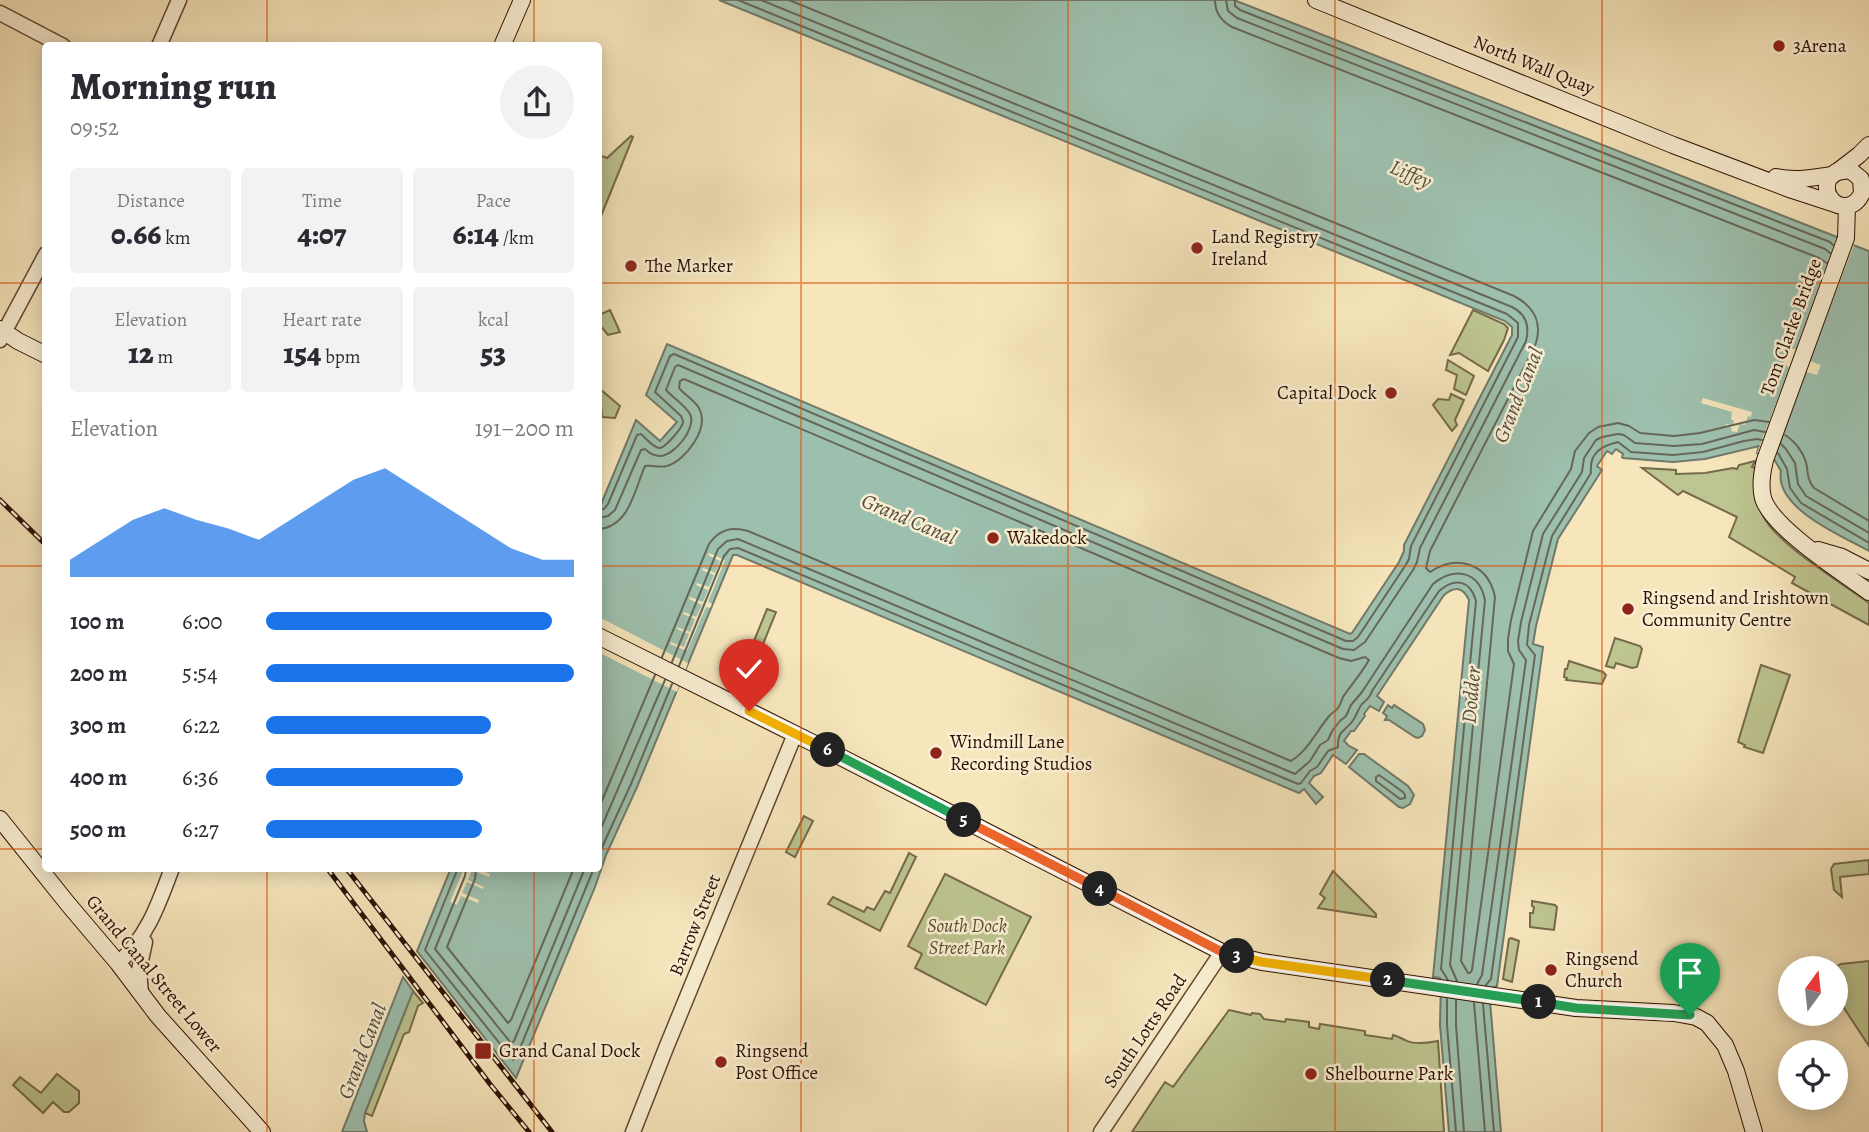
<!DOCTYPE html>
<html lang="en">
<head>
<meta charset="utf-8">
<style>
	:root { --surface:#fff; --page:#f2f2f3; --text:#2b2b33; --muted:#7c7c81; --accent:#1a73e8 }
	body { margin:0; font-family:Alegreya,serif; background:var(--page); color:var(--text); height:100vh; display:flex; flex-direction:column; font-size:26px; white-space:nowrap }
	* { box-sizing:border-box; margin:0 }
	p { font-size:23px; color:var(--muted) }
	.icon { flex:none; width:38px; height:38px; fill:none; stroke:currentColor; stroke-width:2; stroke-linecap:round; stroke-linejoin:round }
	.map { position:relative; flex:1; overflow:hidden }
	.sheet { position:absolute; left:42px; top:42px; width:560px; height:830px; display:flex; flex-direction:column; background:var(--surface); border-radius:7px; box-shadow:0 4px 18px #0003 }
	.sheet>* { flex:none }
	.needle { width:46px; rotate:15deg }
	.controls { position:absolute; left:1778px; top:956px; display:grid; gap:14px }
	.controls a { display:grid; place-items:center; width:70px; height:70px; border-radius:50%; background:var(--surface); box-shadow:0 4px 18px #0003; font-size:35px }
	.pin { position:absolute; display:grid; place-items:center; width:60px; height:60px; color:#fff; margin:-72px -30px; border-radius:50% 50% 50% 0; rotate:-45deg; box-shadow:0 0 7px #0007 }
	.pin .icon { rotate:45deg }
	.km { position:absolute; width:35px; height:35px; margin:-18px; border-radius:50%; background:#222; color:#fff; font-size:19px; line-height:35px; text-align:center }
	.round { display:grid; place-items:center; flex:none; width:74px; height:74px; border-radius:37px; background:var(--page) }
	.headline { display:flex; align-items:center; justify-content:space-between; height:119px; padding:0 28px }
	h1 { font-size:38px; font-weight:800; line-height:52px }
	.stats { display:grid; grid-template-columns:repeat(3,1fr); gap:10px; height:119px; padding:7px 28px }
	.stats div { display:grid; align-content:center; border-radius:7px; background:var(--page); text-align:center }
	.stats b { font-size:30px; font-weight:800 }
	.stats small { font-size:19px; font-weight:400 }
	.stats p { font-size:19px }
	.chart { height:196px; padding:14px 28px }
	.chart p { display:flex; justify-content:space-between }
	.chart svg { width:100%; height:126px; margin-top:7px; fill:var(--accent); opacity:.7 }
	ul { padding:0 28px; list-style:none; font-size:23px }
	li { display:grid; grid-template-columns:112px 84px 1fr; align-items:center; height:52px }
	li i { height:18px; border-radius:9px; background:var(--accent) }
	.map>svg:first-child { display:block }
</style>
</head>
<body>
<div class="map">
<svg width="1869" height="1132" viewBox="0 0 1869 1132">
	<rect width="100%" height="100%" fill="#f7e6bc"/>
	<filter id="stains"><feTurbulence type="fractalNoise" baseFrequency=".00286" numOctaves="4"/><feColorMatrix values="0 0 0 0 .2 0 0 0 0 .09 0 0 0 0 .02 0 0 0 .5 -.17"/></filter>
	<radialGradient id="worn" r=".72"><stop offset=".6" stop-color="#630" stop-opacity="0"/><stop offset="1" stop-color="#630" stop-opacity=".3"/></radialGradient>
	<!-- green -->
	<g fill="#bdc590" stroke="#756a4a" stroke-width="2">
		<polygon points="631,136 633,137 599,221 599,155 607,158"/>
		<polygon points="610,310 620,332 608,335 599,324 599,315"/>
		<polygon points="1473,310 1504,324 1508,328 1504,340 1488,371 1459,353 1450,355"/>
		<polygon points="1448,360 1474,376 1466,395 1454,389 1457,375 1446,370"/>
		<polygon points="600,389 620,406 615,418 602,417"/>
		<polygon points="1451,394 1464,400 1455,420 1457,425 1452,431 1433,405 1438,399 1449,400"/>
		<path d="M1755,461l-3,6 4,1c-1,17 -1,33 7,48 14,28 79,67 106,87v22l-77,-42 3,-6 -66,-40 8,-20 -54,-26 -5,4 -36,-27 34,2v4l29,-1 28,-5 4,1 2,-4z"/>
		<polygon points="767,609 776,612 753,669 749,668 744,680 737,676 740,668 743,668"/>
		<polygon points="1615,638 1640,646 1642,649 1637,667 1632,668 1616,663 1614,668 1606,666"/>
		<polygon points="1569,661 1603,672 1606,675 1602,684 1566,680 1567,678 1564,677 1565,669 1567,669"/>
		<polygon points="1761,665 1790,675 1763,753 1744,747 1745,745 1738,742"/>
		<polygon points="804,816 813,821 795,857 786,852"/>
		<polygon points="909,853 916,857 880,931 828,904 833,897 864,912 867,907 874,910 885,891 890,893"/>
		<polygon points="1869,860 1869,874 1840,877 1842,897 1834,890 1831,869 1834,864"/>
		<polygon points="1333,871 1376,914 1376,917 1318,908 1325,898 1320,894"/>
		<polygon points="945,874 1031,917 986,1005 915,968 922,954 908,946"/>
		<polygon points="1532,901 1555,905 1557,907 1554,930 1530,927 1530,913 1533,913 1534,907 1532,906"/>
		<polygon points="1511,938 1519,941 1512,982 1503,979 1509,939"/>
		<polygon points="1869,961 1869,1046 1836,996 1836,968 1834,968 1841,964"/>
		<polygon points="413,991 423,1003 418,1006 409,1032 404,1034 372,1116 365,1113"/>
		<path d="M1229,1010l22,5 1,-2 8,1 4,5 21,3 1,-3 23,3v5l10,2 1,-5 45,7v4l27,4 1,-4c4,1 8,3 12,5 9,5 23,3 33,1l6,91h-312l33,-50 8,5z"/>
		<polygon points="57,1074 79,1091 79,1103 69,1112 64,1112 53,1102 43,1113 13,1085 20,1077 41,1093"/>
	</g>
	<!-- water -->
	<g fill="#9dc0ae" stroke="#707a6a" stroke-width="2">
		<path d="M719,0h515l603,237v2l32,12v300c-27,-15 -95,-43 -88,-80l-7,-12 -17,-6 2,-7 -54,13 -32,3 -50,-4 -1,-1 1,-3 -7,-5 -4,5 -5,-3 -10,15 5,4 -44,69 -22,87 -3,18 10,3 -46,339 -5,2 -2,13 11,131h-52l-9,-107 1,-44 -1,-3 -7,-1 36,-377c-6,-13 -14,-14 -25,-5l-67,101 7,6 -5,9 -9,-5 -6,8 1,2 -11,15h-3l-7,10 5,5 8,4 -11,14 -13,-9 -12,18 -7,3 -5,7 14,14 -7,7 -12,-15 -5,4 -562,-238h-4l-96,232 -31,68 -11,32 -79,191 -99,-127 34,-83h147l1,-359 37,-89 24,21 17,-19 -31,-27 21,-51 683,290 2,-1 47,-71 5,-11v-6l108,-210v-8l-7,-6z"/>
		<polygon points="1388,705 1392,708 1394,705 1423,724 1425,730 1422,736 1418,738 1415,737 1389,720 1385,720 1387,716 1383,713"/>
		<polygon points="1359,754 1364,754 1408,786 1414,795 1410,804 1403,808 1399,807 1349,767"/>
		<polygon points="403,977 413,991 365,1113 364,1121 367,1132 342,1132"/>
	</g>
	<!-- pier -->
	<g fill="#f7e6bc">
		<polygon points="1836,238 1854,245 1810,361 1821,365 1817,375 1806,372 1774,458 1757,453 1789,368 1783,361 1784,353 1789,349 1796,349"/>
		<polygon points="1703,398 1752,412 1751,417 1748,416 1745,425 1740,424 1737,432 1731,431 1732,428 1726,426 1726,424 1733,425 1734,421 1731,419 1732,412 1701,403"/>
		<polygon points="709,553 725,560 708,602 712,604 710,608 706,607 687,651 670,644 671,642 684,647 689,634 677,629 677,627 690,632 695,619 683,614 684,612 696,617 702,605 689,599 690,597 703,602 708,590 696,585 697,583 709,587 714,575 702,570 703,568 715,573 720,561 708,555"/>
		<polygon points="599,617 688,663 677,692 598,652"/>
		<polygon points="464,868 475,868 490,874 489,877 472,870 468,880 484,887 483,889 467,882 462,893 479,900 478,903 461,896 457,905 450,902"/>
	</g>
	<g fill="none" stroke-linecap="round" stroke-linejoin="round">
		<!-- shore -->
		<g stroke="#656859" stroke-width="2">
			<path d="M789,0l725,296c21,11 29,28 21,50l-105,205 -4,17 4,4c27,-18 58,-9 65,25l-34,364 7,12h2l2,-3 42,-306 -6,-13v-12l3,-19 22,-89 38,-62 4,-18 14,-18 9,-6 20,-4 11,3 11,7 34,3 26,-3 54,-13 15,2"/>
			<path d="M1215,0c0,13 6,21 17,27l587,231 8,5"/>
			<polyline points="1226,0 1228,11 1237,18 1825,249 1830,253"/>
			<polyline points="1235,0 1235,6 1240,10 1830,242 1833,245"/>
			<path d="M1785,435c10,6 20,19 22,32 1,9 1,13 7,21l55,33"/>
			<polyline points="1781,444 1786,449 1795,463 1798,484 1806,496 1869,533"/>
			<polyline points="1778,453 1787,469 1790,488 1801,503 1869,543"/>
			<path d="M598,509h6l4,-5 29,-69 4,-1c5,4 12,14 19,14 6,-1 23,-21 23,-26 0,-2 -1,-4 -2,-6l-26,-24 15,-36 4,-2 672,287h7l5,-4 47,-71 4,-7 2,-13 107,-209v-14l-11,-9 -769,-314"/>
			<path d="M598,518l10,-2 7,-6 26,-60 4,-1c4,4 8,7 15,7 14,0 37,-28 30,-42 -5,-9 -17,-16 -24,-24l9,-23 3,-2 665,284 11,1 11,-8 48,-72 4,-8 3,-14 106,-207c4,-16 0,-27 -14,-34l-751,-307"/>
			<path d="M598,529c32,-2 37,-41 47,-63 7,-1 15,2 22,0 19,-6 43,-38 32,-58 -5,-8 -14,-13 -20,-20l1,-7 4,-2 655,279 12,3 14,-4 4,3c-8,14 -18,25 -26,37 -2,4 -2,7 -5,11 -2,3 -5,4 -8,7 -13,15 -22,36 -39,46l-543,-230c-17,-5 -29,-1 -39,13l-47,113"/>
			<path d="M672,662l46,-113 9,-8 11,-2 557,235 15,-13 10,-16 8,-5 4,-9 8,-10 6,-5 5,-11 11,-13 71,-108c21,-18 46,-13 52,16l-35,365 7,16"/>
			<path d="M679,666l45,-110 6,-7 8,-1 560,236 3,-1 9,-12 7,-4 11,-16 10,-4c-1,-18 9,-16 16,-28 3,-5 4,-10 8,-15 5,-5 8,-6 10,-13l67,-100c16,-14 31,-11 37,10l-35,368 7,11"/>
			<polygon points="1379,775 1403,792 1405,795 1405,798 1400,799 1376,781 1376,777"/>
			<polyline points="598,810 655,675"/>
			<polyline points="598,835 665,680"/>
			<polyline points="598,856 631,784 672,684"/>
			<polyline points="457,868 456,873 425,950 513,1060 516,1058 594,868"/>
			<polyline points="466,868 465,876 435,949 511,1043 514,1041 585,868"/>
			<polyline points="476,868 475,879 447,947 508,1023 511,1020 574,868"/>
			<polyline points="1477,984 1482,975 1526,660 1519,650 1518,641 1521,622 1543,534 1582,472 1584,458 1596,440 1602,437 1618,434 1624,435 1635,443 1674,446 1702,444 1754,430 1765,432"/>
			<path d="M1486,985l5,-6 44,-324 -8,-10 2,-20 23,-89 39,-63c-2,-20 10,-27 27,-31l13,10 42,3 30,-3 41,-11 13,-2 5,1"/>
			<polyline points="1447,999 1447,1025 1456,1132"/>
			<polyline points="1456,1000 1456,1025 1464,1132"/>
			<polyline points="1474,1003 1485,1132"/>
			<polyline points="1483,1004 1494,1132"/>
		</g>
		<!-- tertiary casing -->
		<g stroke="#604632" stroke-width="17">
			<g id="tertiary">
				<polyline points="0,13 63,46"/>
				<polyline points="159,46 179,0"/>
				<polyline points="0,340 46,254"/>
				<path d="M118,963c29,-25 41,-60 54,-95"/>
				<polyline points="141,993 139,970 145,942"/>
				<polyline points="633,1132 666,1048 795,734"/>
				<polyline points="1101,1132 1222,952"/>
			</g>
		</g>
		<!-- secondary casing -->
		<g stroke="#2d1004" stroke-width="18">
			<g id="secondary">
				<path d="M1316,0l357,145 119,45 46,15c11,3 19,-1 24,-12l-1,-14 -11,-9 -14,2"/>
				<polyline points="502,46 522,0"/>
				<path d="M1776,177c19,4 37,1 56,-2"/>
				<path d="M1838,205c-10,-6 -14,-16 -9,-27l30,-23 10,-10"/>
				<path d="M1847,206l-1,32 -81,222c-3,12 -5,26 -2,38 8,29 80,75 106,94"/>
				<polyline points="0,329 18,341 46,355"/>
				<polyline points="1818,550 1842,557 1869,571"/>
				<polyline points="598,636 821,747 1222,952 1262,962 1576,1008 1674,1013 1696,1017 1707,1023 1725,1045 1736,1071 1754,1132"/>
				<polyline points="0,819 68,904 118,963 158,1016 262,1132"/>
			</g>
		</g>
		<!-- tertiary -->
		<use href="#tertiary" stroke="#faefd3" stroke-width="14"/>
		<!-- secondary -->
		<use href="#secondary" stroke="#faefd3" stroke-width="16"/>
		<!-- rail casing -->
		<g stroke="#2d1004" stroke-width="5">
			<g id="rail">
				<polyline points="0,500 46,545"/>
				<polyline points="327,868 490,1084 529,1132"/>
				<polyline points="346,868 552,1132"/>
			</g>
		</g>
		<!-- rail -->
		<use href="#rail" stroke="#faefd3" stroke-width="2.5" stroke-dasharray="8" stroke-linecap="butt"/>
	</g>
	<g fill="none" stroke-linecap="round" stroke-linejoin="round">
		<!-- split-1 casing -->
		<g stroke="#fff" stroke-width="14">
			<polyline id="split-1" points="1539,1002 1576,1008 1690,1015"/>
		</g>
		<!-- split-2 casing -->
		<g stroke="#fff" stroke-width="14">
			<polyline id="split-2" points="1388,980 1539,1002"/>
		</g>
		<!-- split-3 casing -->
		<g stroke="#fff" stroke-width="14">
			<polyline id="split-3" points="1237,956 1262,962 1388,980"/>
		</g>
		<!-- split-4 casing -->
		<g stroke="#fff" stroke-width="14">
			<polyline id="split-4" points="1100,889 1222,952 1237,956"/>
		</g>
		<!-- split-5 casing -->
		<g stroke="#fff" stroke-width="14">
			<polyline id="split-5" points="964,820 1100,889"/>
		</g>
		<!-- split-6 casing -->
		<g stroke="#fff" stroke-width="14">
			<polyline id="split-6" points="828,750 964,820"/>
		</g>
		<!-- split-7 casing -->
		<g stroke="#fff" stroke-width="14">
			<polyline id="split-7" points="749,711 828,750"/>
		</g>
		<!-- split-1 -->
		<use href="#split-1" stroke="#22a559" stroke-width="9"/>
		<!-- split-2 -->
		<use href="#split-2" stroke="#22a559" stroke-width="9"/>
		<!-- split-3 -->
		<use href="#split-3" stroke="#f5b400" stroke-width="9"/>
		<!-- split-4 -->
		<use href="#split-4" stroke="#f0652b" stroke-width="9"/>
		<!-- split-5 -->
		<use href="#split-5" stroke="#f0652b" stroke-width="9"/>
		<!-- split-6 -->
		<use href="#split-6" stroke="#22a559" stroke-width="9"/>
		<!-- split-7 -->
		<use href="#split-7" stroke="#f5b400" stroke-width="9"/>
	</g>
	<!-- grid -->
	<path fill="none" stroke="#df550c" stroke-width="2" stroke-opacity="0.55" d="M267,0v46M534,0v46M801,0v1132M1068,0v1132M1335,0v1132M1602,0v1132M0,283h46M598,283h1271M0,566h46M598,566h1271M0,849h46M598,849h1271M267,868v264M534,868v264"/>
	<!-- markers -->
	<g fill="#8f2418" stroke="#faefd3" stroke-width="2.5">
		<circle cx="1779" cy="46" r="7"/>
		<circle cx="1197" cy="248" r="7"/>
		<circle cx="631" cy="266" r="7"/>
		<circle cx="1391" cy="393" r="7"/>
		<circle cx="993" cy="538" r="7"/>
		<circle cx="1628" cy="609" r="7"/>
		<circle cx="936" cy="753" r="7"/>
		<circle cx="1551" cy="970" r="7"/>
		<rect x="474" y="1042" width="18" height="18" rx="3.5"/>
		<circle cx="721" cy="1062" r="7"/>
		<circle cx="1311" cy="1074" r="7"/>
	</g>
	<g text-anchor="middle" dominant-baseline="central" stroke-width="5" stroke-linejoin="round" paint-order="stroke">
		<!-- poi labels -->
		<g font-size="19" fill="#2d1004" stroke="#faefd3" text-anchor="start">
			<text x="1793" y="46">3Arena</text>
			<text x="1211" y="237">Land Registry<tspan x="1211" dy="22">Ireland</tspan></text>
			<text x="645" y="266">The Marker</text>
			<text x="1377" y="393" text-anchor="end">Capital Dock</text>
			<text x="1007" y="538">Wakedock</text>
			<text x="1642" y="598">Ringsend and Irishtown<tspan x="1642" dy="22">Community Centre</tspan></text>
			<text x="950" y="742">Windmill Lane<tspan x="950" dy="22">Recording Studios</tspan></text>
			<text x="1565" y="959">Ringsend<tspan x="1565" dy="22">Church</tspan></text>
			<text x="499" y="1051">Grand Canal Dock</text>
			<text x="735" y="1051">Ringsend<tspan x="735" dy="22">Post Office</tspan></text>
			<text x="1325" y="1074">Shelbourne Park</text>
		</g>
		<!-- street labels -->
		<g font-size="19" fill="#2d1004" stroke="#faefd3">
			<text transform="translate(1534 65) rotate(22)">North Wall Quay</text>
			<text transform="translate(1791 327) rotate(-70)">Tom Clarke Bridge</text>
			<text transform="translate(695 925) rotate(-68)">Barrow Street</text>
			<text transform="translate(154 974) rotate(50)">Grand Canal Street Lower</text>
			<text transform="translate(1145 1031) rotate(-56)">South Lotts Road</text>
		</g>
		<!-- park labels -->
		<g font-size="19" font-style="italic" fill="#5f4f35" stroke="#faefd3">
			<text x="967" y="926">South Dock<tspan x="967" dy="22">Street Park</tspan></text>
		</g>
		<!-- water labels -->
		<g font-size="21" font-style="italic" fill="#544e40" stroke="#faefd3">
			<text transform="translate(1411 174) rotate(23)">Liffey</text>
			<text transform="translate(1518 395) rotate(-68)">Grand Canal</text>
			<text transform="translate(909 519) rotate(23)">Grand Canal</text>
			<text transform="translate(1471 695) rotate(-85)">Dodder</text>
			<text transform="translate(362 1051) rotate(-69)">Grand Canal</text>
		</g>
	</g>
	<rect width="100%" height="100%" filter="url(#stains)"/>
	<rect width="100%" height="100%" fill="url(#worn)"/>
</svg>
<div class="controls">
<a><svg class="needle" viewBox="-14 -14 28 28"><path d="M0-13l5 13h-10z" fill="#e53935"/><path d="M0 13l5-13h-10z" fill="#7c7c81"/></svg></a>
<a><svg class="icon" aria-label="locate" viewBox="0 0 24 24"><circle cx="12" cy="12" r="6"/><path d="M12 2v4M12 18v4M2 12h4M18 12h4"/></svg></a>
</div>
<div class="pin" style="left:1690px;top:1015px;background:#1e9e55"><svg class="icon" aria-label="arrive" viewBox="0 0 24 24"><path d="M6 21V4h12l-3 4 3 4H6"/></svg></div>
<div class="pin" style="left:749px;top:711px;background:#d93025"><svg class="icon" aria-label="check" viewBox="0 0 24 24"><path d="M5 12l5 5 9-10"/></svg></div>
<b class="km" style="left:1539px;top:1002px">1</b>
<b class="km" style="left:1388px;top:980px">2</b>
<b class="km" style="left:1237px;top:956px">3</b>
<b class="km" style="left:1100px;top:889px">4</b>
<b class="km" style="left:964px;top:820px">5</b>
<b class="km" style="left:828px;top:750px">6</b>
<section class="sheet">
<div class="headline"><div><h1>Morning run</h1><p>09:52</p></div><a class="round"><svg class="icon" aria-label="share" viewBox="0 0 24 24"><path d="M12 15V3M7 8l5-5 5 5M5 13v7h14v-7"/></svg></a></div>
<div class="stats">
<div><p>Distance</p><b>0.66<small> km</small></b></div>
<div><p>Time</p><b>4:07</b></div>
<div><p>Pace</p><b>6:14<small> /km</small></b></div>
</div>
<div class="stats">
<div><p>Elevation</p><b>12<small> m</small></b></div>
<div><p>Heart rate</p><b>154<small> bpm</small></b></div>
<div><p>kcal</p><b>53</b></div>
</div>
<div class="chart"><p><span>Elevation</span>191–200 m</p>
<svg viewBox="0 0 160 44" preserveAspectRatio="none"><path d="M0 44V38L10 31L20 24L30 20L40 24L50 27L60 31L70 24L80 17L90 10L100 6L110 13L120 20L130 27L140 34L150 38L160 38V44z"/></svg>
</div>
<ul>
<li><b>100 m</b>6:00<i style="width:93%"></i></li>
<li><b>200 m</b>5:54<i style="width:100%"></i></li>
<li><b>300 m</b>6:22<i style="width:73%"></i></li>
<li><b>400 m</b>6:36<i style="width:64%"></i></li>
<li><b>500 m</b>6:27<i style="width:70%"></i></li>
</ul>
</section>
</div>
</body>
</html>
